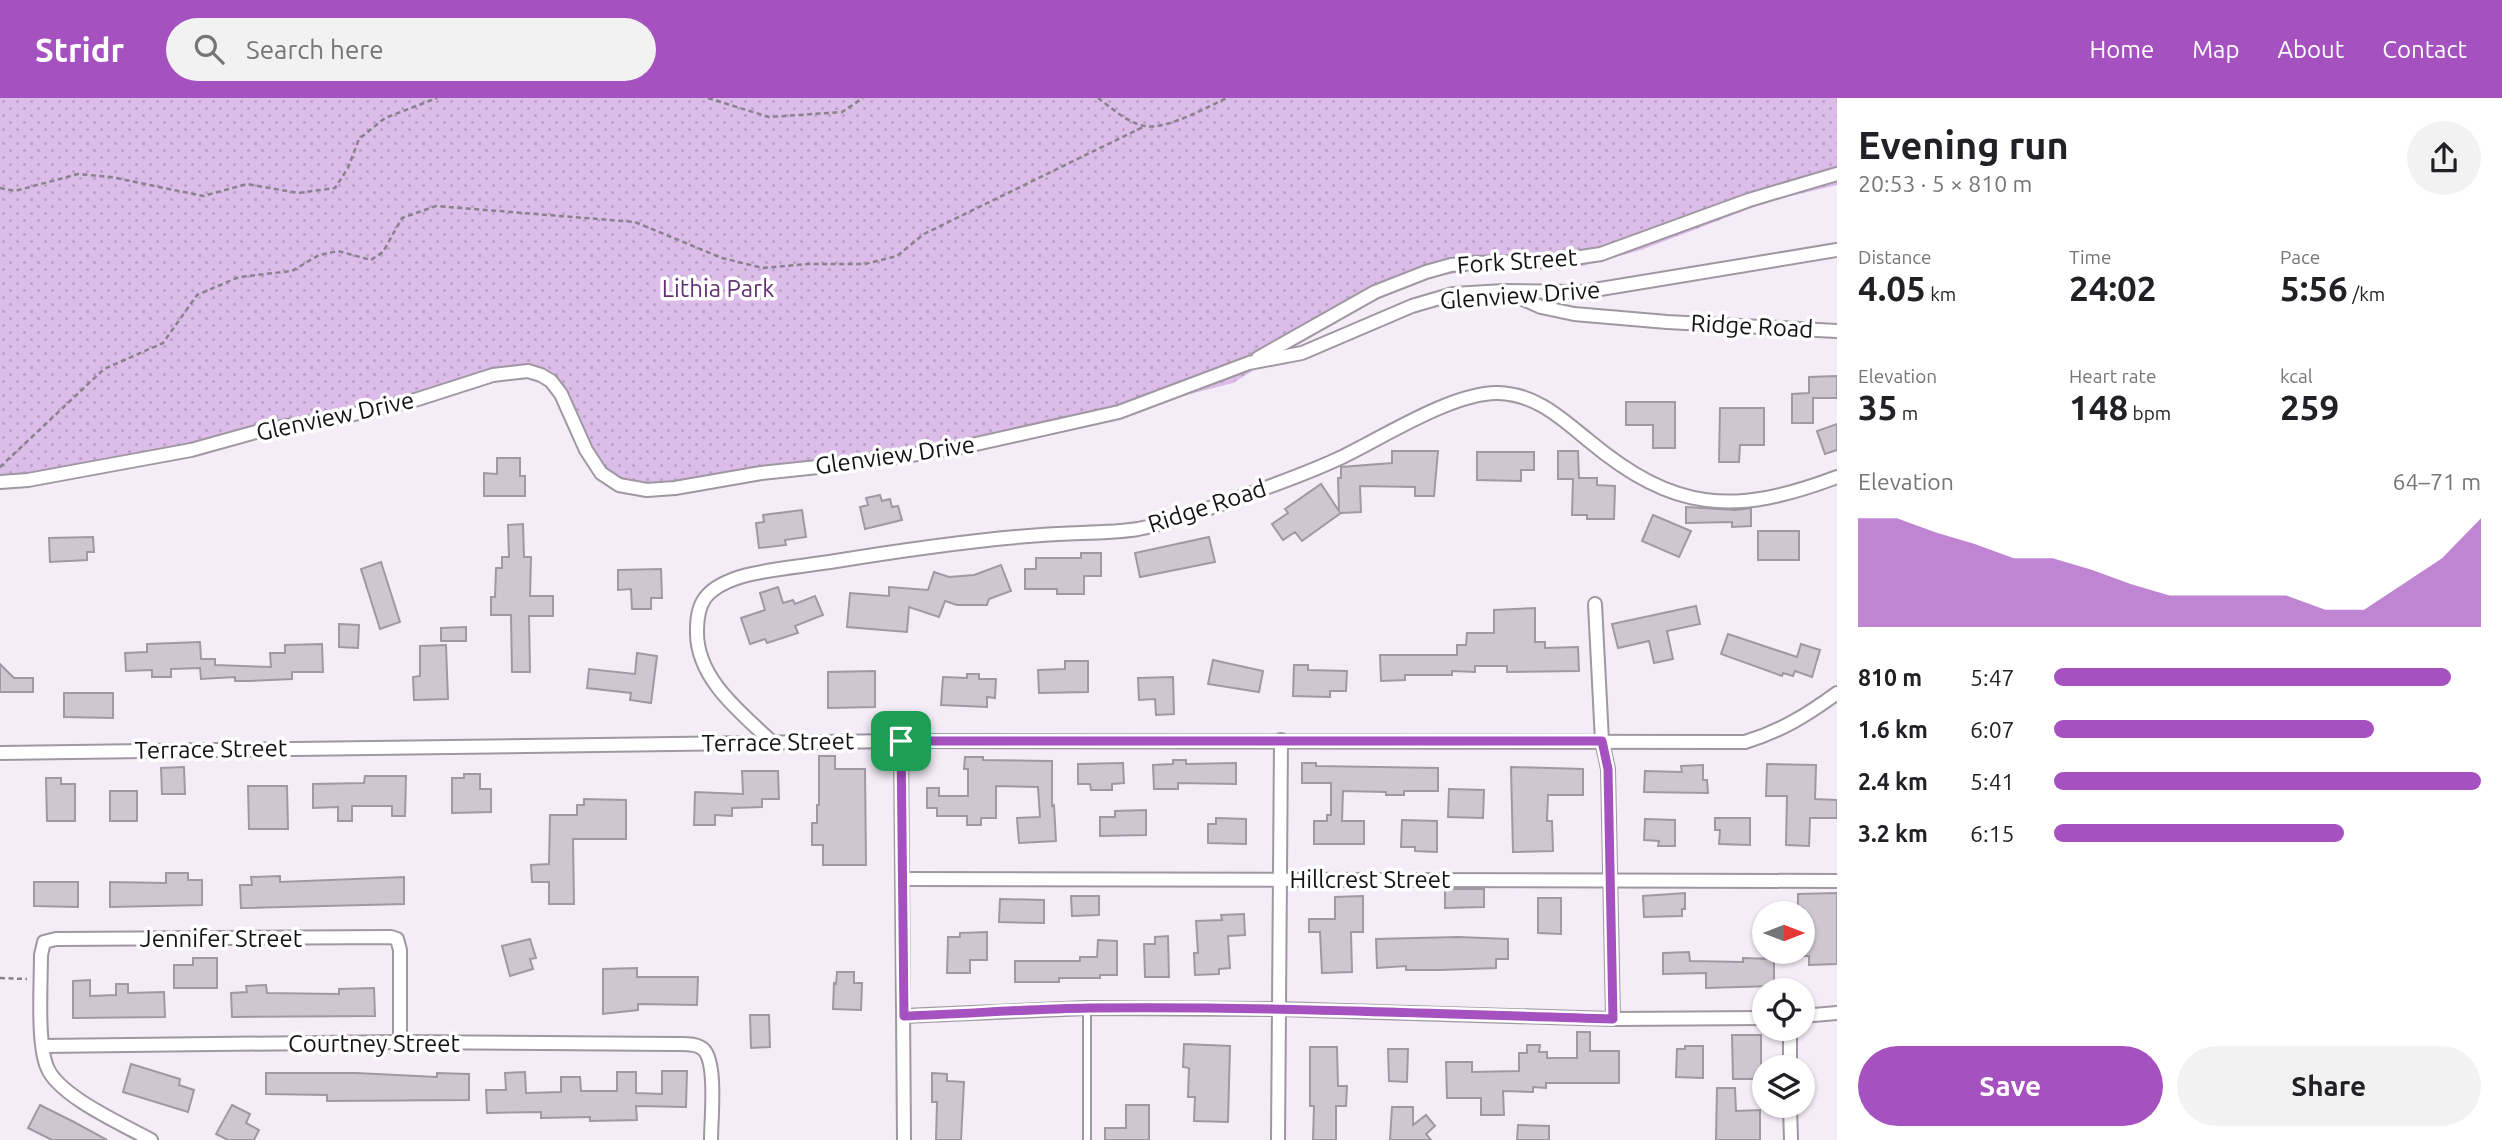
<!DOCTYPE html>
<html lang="en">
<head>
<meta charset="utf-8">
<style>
	:root { --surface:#fff; --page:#f2f2f2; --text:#202124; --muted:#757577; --accent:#a551bf }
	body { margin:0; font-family:Ubuntu,sans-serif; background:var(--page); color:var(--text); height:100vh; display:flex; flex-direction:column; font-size:26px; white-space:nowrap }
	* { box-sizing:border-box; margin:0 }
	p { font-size:23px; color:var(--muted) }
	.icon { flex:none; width:38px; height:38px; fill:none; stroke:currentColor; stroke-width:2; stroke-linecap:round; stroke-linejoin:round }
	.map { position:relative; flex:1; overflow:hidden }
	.details { display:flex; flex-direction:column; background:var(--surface); width:665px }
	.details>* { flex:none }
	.needle { width:46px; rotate:90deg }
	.fabs { position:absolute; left:1752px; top:803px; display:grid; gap:14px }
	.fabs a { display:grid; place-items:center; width:63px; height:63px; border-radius:50%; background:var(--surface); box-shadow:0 2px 5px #0004; font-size:35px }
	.pin { position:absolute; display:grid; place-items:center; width:60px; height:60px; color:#fff; margin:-30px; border-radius:14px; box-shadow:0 4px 10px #0006 }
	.round { display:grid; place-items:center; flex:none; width:74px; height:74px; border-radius:37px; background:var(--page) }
	.summary { display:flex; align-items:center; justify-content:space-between; height:119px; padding:0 21px }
	h1 { font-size:38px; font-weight:700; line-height:52px }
	.metrics { display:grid; grid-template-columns:repeat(3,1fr); gap:10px; height:119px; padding:7px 21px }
	.metrics div { display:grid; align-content:center }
	.metrics b { font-size:35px; font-weight:700 }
	.metrics small { font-size:19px; font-weight:400 }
	.metrics p { font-size:19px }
	.chart { height:196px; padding:14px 21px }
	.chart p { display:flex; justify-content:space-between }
	.chart svg { width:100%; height:126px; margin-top:7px; fill:var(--accent); opacity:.7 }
	.action { display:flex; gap:14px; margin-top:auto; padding:14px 21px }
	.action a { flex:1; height:80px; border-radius:42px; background:var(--accent); color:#fff; font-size:28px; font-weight:700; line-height:80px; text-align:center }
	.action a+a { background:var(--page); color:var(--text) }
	ul { padding:0 21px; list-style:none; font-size:23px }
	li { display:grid; grid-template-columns:112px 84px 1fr; align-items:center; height:52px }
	li i { height:18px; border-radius:9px; background:var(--accent) }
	header { display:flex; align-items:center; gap:42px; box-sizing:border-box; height:98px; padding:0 35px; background:var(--accent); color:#fff }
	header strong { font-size:33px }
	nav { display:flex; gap:38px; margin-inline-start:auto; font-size:24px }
	.search { width:490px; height:63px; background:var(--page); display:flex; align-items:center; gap:18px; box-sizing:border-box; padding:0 24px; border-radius:38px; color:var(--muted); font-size:26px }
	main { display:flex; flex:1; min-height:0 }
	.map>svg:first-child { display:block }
</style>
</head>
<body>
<header>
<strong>Stridr</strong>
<div class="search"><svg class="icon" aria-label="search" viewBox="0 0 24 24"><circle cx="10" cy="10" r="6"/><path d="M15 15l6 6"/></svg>Search here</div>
<nav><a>Home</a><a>Map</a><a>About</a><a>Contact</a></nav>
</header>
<main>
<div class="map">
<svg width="1837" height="1042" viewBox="0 0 1837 1042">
	<defs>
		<pattern id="park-dots" width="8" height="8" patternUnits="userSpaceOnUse" patternTransform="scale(1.75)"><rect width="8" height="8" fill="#dcbce8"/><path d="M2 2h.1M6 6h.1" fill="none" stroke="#bca1c6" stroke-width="1.8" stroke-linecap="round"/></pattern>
	</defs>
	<rect width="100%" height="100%" fill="#f4ecf7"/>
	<!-- park -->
	<polygon fill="url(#park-dots)" points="0,0 1837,0 1837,87 1770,103 1641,152 1575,170 1478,172 1437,178 1401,189 1298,245 1233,285 1076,325 1034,332 647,392 601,375 561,296 528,273 415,302 0,384"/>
	<!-- building -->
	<g fill="#cec6d1" stroke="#a098a3" stroke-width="2">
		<polygon points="1837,278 1837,300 1813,300 1813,325 1792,325 1792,296 1809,295 1809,279"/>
		<polygon points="1626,304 1675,304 1675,350 1653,350 1653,327 1626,327"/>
		<polygon points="1720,310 1764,310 1764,347 1740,347 1739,364 1719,364"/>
		<polygon points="1837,326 1837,352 1825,356 1817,333"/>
		<polygon points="1392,353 1438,353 1434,398 1415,398 1415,389 1360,388 1361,414 1341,415 1302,443 1295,434 1283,442 1272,426 1288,415 1285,411 1321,386 1339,413 1338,380 1341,380 1341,369 1392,365"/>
		<polygon points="1558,353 1578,353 1579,380 1597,380 1597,387 1615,388 1614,421 1587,421 1587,417 1572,417 1573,381 1558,381"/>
		<polygon points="1477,354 1534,354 1534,372 1521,372 1521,383 1477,382"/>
		<polygon points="497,360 520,360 520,378 525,378 525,398 484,398 484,375 497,376"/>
		<polygon points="880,397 882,403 890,401 892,409 898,408 902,422 865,431 860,409 868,407 866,400"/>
		<polygon points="1686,409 1735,412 1751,410 1751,428 1732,429 1732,424 1686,425"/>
		<polygon points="802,412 806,439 785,442 786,447 759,450 756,425 764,424 763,417"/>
		<polygon points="1653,417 1691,433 1679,459 1642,443"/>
		<polygon points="523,426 524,459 531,459 530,498 553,498 553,518 529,518 530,574 512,574 511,517 491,517 491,499 495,499 496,470 502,470 502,459 509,459 508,427"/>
		<rect x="1758" y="433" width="41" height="29"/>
		<polygon points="93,439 94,454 87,454 87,462 50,464 49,440"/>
		<polygon points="1209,439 1215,464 1140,479 1135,455"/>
		<polygon points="1081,455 1101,455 1101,478 1084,478 1084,496 1057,496 1057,491 1025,491 1025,471 1036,471 1036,460 1081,460"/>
		<polygon points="381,464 400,524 380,531 361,471"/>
		<polygon points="1001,467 1011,493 989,501 987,507 957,507 945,503 939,519 909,509 907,534 847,529 850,495 889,498 889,489 928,492 934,474 949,479 974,477"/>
		<polygon points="661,471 662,500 651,500 651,511 632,511 631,491 618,492 618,472"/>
		<polygon points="778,489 783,505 793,502 795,506 815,498 823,517 795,528 798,535 767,545 765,541 750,546 741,520 765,512 760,495"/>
		<polygon points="1696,508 1700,526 1667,533 1673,561 1654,565 1649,543 1618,550 1612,526"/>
		<polygon points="1535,510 1535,544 1545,544 1545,550 1578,549 1579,573 1507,574 1507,568 1475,568 1475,574 1452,573 1452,577 1405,577 1405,582 1381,583 1380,557 1457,557 1457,547 1466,547 1467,535 1494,535 1494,512"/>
		<polygon points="339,526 359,527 358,550 339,549"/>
		<polygon points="466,529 466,543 441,543 441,530"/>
		<polygon points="1728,536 1797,559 1801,546 1820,552 1812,579 1795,573 1793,578 1783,575 1782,578 1721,556"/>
		<polygon points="200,544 201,561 215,561 215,567 271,569 270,555 285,555 285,547 322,546 323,574 292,574 292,581 250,583 235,583 235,579 201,581 200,570 171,571 171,579 152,579 152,572 126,573 125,555 147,554 147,546"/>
		<polygon points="446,547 448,601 414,602 413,579 420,578 420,548"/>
		<polygon points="637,555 657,558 651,605 630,602 631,595 587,590 589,571 635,576"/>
		<polygon points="1213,562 1263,573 1259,594 1208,586"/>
		<polygon points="1065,563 1088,563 1088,594 1039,595 1038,572 1065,571"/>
		<polygon points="0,566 14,580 33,580 33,594 0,594"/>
		<polygon points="1294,567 1308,567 1308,572 1347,573 1346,593 1330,593 1330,599 1293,598"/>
		<polygon points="875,573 875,609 828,610 828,574"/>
		<polygon points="967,576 979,576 979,581 996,581 995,600 987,599 987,609 941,607 943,579 967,580"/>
		<polygon points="1173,579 1174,616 1156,617 1155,601 1139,602 1138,580"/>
		<polygon points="64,595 113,595 113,620 64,619"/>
		<polygon points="819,658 835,658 835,671 865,671 866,767 823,767 823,747 812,747 812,725 817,725 817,707 819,707"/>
		<polygon points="965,659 983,659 983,662 1052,663 1052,708 1054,707 1056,743 1019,745 1017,720 1040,719 1038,689 996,688 996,720 981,720 981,727 967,727 967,718 937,718 937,710 927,710 927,690 939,690 939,698 968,698 968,671 964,671"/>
		<polygon points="1173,662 1186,662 1186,666 1236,665 1236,686 1178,685 1178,691 1154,691 1153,667 1173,666"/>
		<polygon points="1123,665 1124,685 1112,686 1112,692 1091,692 1090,686 1078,686 1078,666"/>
		<polygon points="1302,665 1316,665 1316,668 1438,670 1438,693 1404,693 1404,697 1386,697 1386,694 1343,693 1342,723 1364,723 1364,746 1314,746 1314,723 1327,723 1327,717 1331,717 1331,685 1302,685"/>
		<polygon points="1767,666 1816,667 1815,701 1837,702 1837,720 1810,720 1809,748 1786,747 1787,698 1766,698"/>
		<polygon points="1703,667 1703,682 1707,682 1708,695 1644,694 1645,673 1682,674 1681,668"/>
		<polygon points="184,669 185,696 162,696 161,670"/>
		<polygon points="1511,669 1583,671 1583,697 1548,697 1547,723 1552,723 1553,753 1513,754"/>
		<polygon points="742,673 778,673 779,701 762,701 762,709 732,710 732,718 715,717 715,727 694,727 695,694 743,696"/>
		<polygon points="464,676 480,676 480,691 491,691 491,714 452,715 452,680 464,680"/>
		<polygon points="365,678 406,678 405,718 392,718 392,708 352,708 352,723 338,723 338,709 313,710 313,686 364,685"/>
		<polygon points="46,680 61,680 61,686 75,686 75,723 47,723"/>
		<polygon points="248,688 287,688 288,731 249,731"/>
		<polygon points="1449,691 1484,692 1483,720 1448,719"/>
		<rect x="110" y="693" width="27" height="30"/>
		<polygon points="584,701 626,702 626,741 573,741 574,806 549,806 549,784 532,784 531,767 549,766 550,717 577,717 577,707 584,707"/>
		<polygon points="1146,712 1146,737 1100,738 1100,719 1115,719 1115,713"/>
		<polygon points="1216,720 1246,721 1246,746 1208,745 1208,726 1216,726"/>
		<polygon points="1715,720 1750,720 1750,747 1719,746 1720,732 1715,732"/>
		<polygon points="1645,721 1675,722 1675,748 1658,748 1659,743 1644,742"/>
		<polygon points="1402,722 1437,723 1437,754 1415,753 1415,749 1401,749"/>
		<polygon points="166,775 188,775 188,782 202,782 202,807 110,809 110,784 166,785"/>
		<polygon points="280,778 280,784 404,779 404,806 241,810 240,787 252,787 251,779"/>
		<polygon points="34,784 78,784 78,809 34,808"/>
		<polygon points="1445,791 1484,791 1484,809 1445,810"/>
		<polygon points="1685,795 1685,811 1682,811 1682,818 1644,819 1643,798"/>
		<polygon points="1837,795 1837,866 1809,867 1809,858 1802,858 1802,810 1798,810 1798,796"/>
		<polygon points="1071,798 1099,798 1099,817 1072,818"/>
		<polygon points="1363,798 1363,834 1351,834 1352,874 1322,875 1320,834 1309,834 1309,821 1335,821 1335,799"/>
		<polygon points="1538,800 1561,800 1561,836 1538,835"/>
		<polygon points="1000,801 1044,802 1044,825 999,824"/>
		<polygon points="1244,816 1245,837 1228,838 1230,870 1219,871 1219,876 1195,877 1194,855 1198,855 1196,823 1222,822 1221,817"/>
		<polygon points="987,834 987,862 970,862 970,875 947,875 948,839 960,839 960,835"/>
		<polygon points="1168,838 1169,879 1145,879 1144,846 1155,846 1155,839"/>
		<polygon points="1458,839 1508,841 1508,861 1496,861 1496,870 1440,872 1406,872 1406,868 1377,870 1376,841"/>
		<polygon points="530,841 536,860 530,861 533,871 510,878 502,848"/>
		<polygon points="1098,842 1117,843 1117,877 1100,877 1100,880 1059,880 1059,884 1015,884 1015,863 1080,863 1080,859 1097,859"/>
		<polygon points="1689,854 1690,863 1743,864 1743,860 1774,861 1774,888 1706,890 1706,875 1663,876 1663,855"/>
		<polygon points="193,860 217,860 217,890 174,890 174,867 193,867"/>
		<polygon points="637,870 637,879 698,879 697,907 638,906 638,912 603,916 603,871"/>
		<polygon points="837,874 854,874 854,885 862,885 861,912 833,911 834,885 836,886"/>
		<polygon points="90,882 90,898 116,897 116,886 128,886 128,895 164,894 165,919 73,920 73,883"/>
		<polygon points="266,887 267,895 339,896 339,891 374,890 375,918 232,919 231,895 247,894 246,888"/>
		<polygon points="750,917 769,917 770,949 751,950"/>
		<polygon points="1577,934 1590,934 1590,953 1619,953 1619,985 1546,985 1546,990 1533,989 1533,994 1503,993 1504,1017 1481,1017 1481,1000 1447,1000 1446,964 1472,964 1472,974 1519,973 1519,955 1527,955 1527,947 1540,947 1539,954 1547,954 1547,960 1577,960"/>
		<polygon points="1732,937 1761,937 1761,981 1733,981"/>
		<polygon points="1184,946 1230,948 1228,1024 1194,1023 1195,999 1188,999 1189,970 1183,969"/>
		<polygon points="1685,948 1703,948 1703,980 1676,979 1677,951 1685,951"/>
		<polygon points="1310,949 1337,949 1338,988 1347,988 1346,1008 1336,1008 1336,1042 1313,1042 1314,1008 1310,1008"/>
		<polygon points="1388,951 1408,951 1407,984 1389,983"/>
		<polygon points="131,966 180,981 179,987 194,992 188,1014 123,994"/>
		<polygon points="662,973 687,973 686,1009 636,1008 637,1022 590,1023 590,1019 541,1020 541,1014 487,1015 486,992 506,992 505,975 525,974 526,995 561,994 561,979 580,979 581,993 617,993 617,974 636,974 636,995 662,996"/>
		<polygon points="266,975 356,975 437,979 437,975 469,976 469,1002 327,1003 327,997 266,996"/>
		<polygon points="932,975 947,976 947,983 964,984 961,1042 936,1042 937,1004 932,1004"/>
		<polygon points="1717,990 1735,990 1736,1013 1760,1012 1760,1042 1716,1042"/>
		<polygon points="40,1007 74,1024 107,1042 52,1042 28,1030"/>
		<polygon points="232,1007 250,1016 246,1025 259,1032 254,1042 228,1042 216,1036"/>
		<polygon points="1126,1007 1149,1007 1149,1042 1105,1042 1105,1030 1126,1030"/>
		<polygon points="1392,1009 1413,1009 1413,1027 1426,1017 1435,1028 1426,1036 1431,1042 1390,1042"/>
		<polygon points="1518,1027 1549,1028 1549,1042 1517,1042"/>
	</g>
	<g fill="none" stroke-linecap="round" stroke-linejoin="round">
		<!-- service casing -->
		<g stroke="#9f97a1" stroke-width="10">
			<polyline id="service" points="1087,1042 1087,911"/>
		</g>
		<!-- minor casing -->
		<g stroke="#9f97a1" stroke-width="16">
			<g id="minor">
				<polyline points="1509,195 1541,209 1574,216 1667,224 1837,233"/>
				<polyline points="1258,260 1375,194 1426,174 1451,167 1473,165 1554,163 1601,156 1749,102 1837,76"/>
				<polyline points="0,384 28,382 191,352 263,332 337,320 415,302 493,277 528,273 541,277 551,283 561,296 586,352 601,375 619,387 647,392 675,390 761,375 856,365 958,350 1119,314 1249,265 1302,255 1412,208 1453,196 1504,193 1582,194 1837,152"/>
				<polyline points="1595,506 1602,643 1608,671 1613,921"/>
				<polyline points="901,643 904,1042"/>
				<path d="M772,644c-32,-30 -76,-64 -75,-111 0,-12 1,-23 8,-33 9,-12 27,-19 42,-23 29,-7 59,-9 89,-14 68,-11 136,-21 205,-26 32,-3 65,-1 97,-6 32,-6 62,-18 92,-28 37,-14 74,-26 110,-43 42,-20 113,-66 158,-65 38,1 63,25 90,47 86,72 146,76 249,37"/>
				<path d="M0,655l901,-12 844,1c36,-11 62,-27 92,-49"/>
				<polyline points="904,781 1837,783"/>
				<polyline points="904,918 1087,910 1279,911 1613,921 1764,920"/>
				<polyline points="1802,918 1837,915"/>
				<polyline points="1790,931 1790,970"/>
				<path d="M43,948l357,-4 276,2c8,0 22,-1 28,6 13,14 7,70 7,90"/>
				<polyline points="1790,1008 1791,1042"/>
				<path d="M151,1042c-27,-15 -93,-44 -104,-73 -10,-24 -6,-84 -6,-112l3,-13 12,-3 335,-2 6,2 3,11v92"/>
				<polyline points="1278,1042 1281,642"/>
			</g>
		</g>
		<!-- path -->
		<g stroke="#88828a" stroke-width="2.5" stroke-dasharray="5 3.5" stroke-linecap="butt">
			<polyline points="708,0 769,19 842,14 863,0"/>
			<path d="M1098,0c14,10 29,25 47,28 22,4 62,-19 82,-28"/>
			<polyline points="0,90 15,93 78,76 111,79 203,98 247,86 298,95 335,90 348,70 359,41 385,20 437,0"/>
			<polyline points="0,369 104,271 163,245 197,197 239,179 292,173 319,157 338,153 371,162 383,154 402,120 436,108 635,124 722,160 763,170 808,166 865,166 897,158 924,136 1145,28"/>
			<polyline points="0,880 27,881"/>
		</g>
		<!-- service -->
		<use href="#service" stroke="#fff" stroke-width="6"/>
		<!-- minor -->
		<use href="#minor" stroke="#fff" stroke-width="12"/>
	</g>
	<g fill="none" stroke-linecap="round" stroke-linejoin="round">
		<!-- route casing -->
		<g stroke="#fff" stroke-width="14">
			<path id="route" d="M901,643h701l6,28 5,250c-174,-5 -349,-13 -524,-11 -62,1 -124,6 -185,8z"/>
		</g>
		<!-- route -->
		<use href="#route" stroke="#a551bf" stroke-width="9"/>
	</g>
	<g text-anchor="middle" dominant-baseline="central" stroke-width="7" stroke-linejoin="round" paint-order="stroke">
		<!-- street labels -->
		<g font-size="24" fill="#161317" stroke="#fff">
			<text transform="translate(1517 163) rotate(-4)">Fork Street</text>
			<text transform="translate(1520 197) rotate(-4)">Glenview Drive</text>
			<text transform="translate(1752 228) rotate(3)">Ridge Road</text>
			<text transform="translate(335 318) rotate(-12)">Glenview Drive</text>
			<text transform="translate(895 357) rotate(-8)">Glenview Drive</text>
			<text transform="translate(1207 408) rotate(-18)">Ridge Road</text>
			<text transform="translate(778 644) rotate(-1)">Terrace Street</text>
			<text transform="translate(211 651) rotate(-1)">Terrace Street</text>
			<text x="1370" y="781">Hillcrest Street</text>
			<text x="221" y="840">Jennifer Street</text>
			<text x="374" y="945">Courtney Street</text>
		</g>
		<!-- park labels -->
		<g font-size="24" fill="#643274" stroke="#fff">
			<text x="718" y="190">Lithia Park</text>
		</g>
	</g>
</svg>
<div class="fabs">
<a><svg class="needle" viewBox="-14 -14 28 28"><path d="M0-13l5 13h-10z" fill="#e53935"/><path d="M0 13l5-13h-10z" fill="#757577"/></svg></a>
<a><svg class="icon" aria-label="locate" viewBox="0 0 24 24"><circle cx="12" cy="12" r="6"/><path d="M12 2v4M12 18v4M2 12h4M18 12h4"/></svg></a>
<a><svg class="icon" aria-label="layers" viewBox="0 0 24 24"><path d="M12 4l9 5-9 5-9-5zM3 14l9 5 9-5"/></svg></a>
</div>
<div class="pin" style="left:901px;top:643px;background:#1e9e55"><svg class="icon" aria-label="arrive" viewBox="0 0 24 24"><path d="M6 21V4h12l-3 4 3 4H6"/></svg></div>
</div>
<section class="details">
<div class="summary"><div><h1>Evening run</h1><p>20:53 · 5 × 810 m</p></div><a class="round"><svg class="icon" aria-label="share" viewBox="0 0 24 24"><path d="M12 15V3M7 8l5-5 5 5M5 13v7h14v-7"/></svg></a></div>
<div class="metrics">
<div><p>Distance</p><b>4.05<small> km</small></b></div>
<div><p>Time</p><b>24:02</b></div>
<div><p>Pace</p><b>5:56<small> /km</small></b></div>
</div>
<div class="metrics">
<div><p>Elevation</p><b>35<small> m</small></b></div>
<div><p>Heart rate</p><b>148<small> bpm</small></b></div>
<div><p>kcal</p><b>259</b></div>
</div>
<div class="chart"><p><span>Elevation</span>64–71 m</p>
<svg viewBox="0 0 160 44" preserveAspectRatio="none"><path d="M0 44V6L10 6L20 11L30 15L40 20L50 20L60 24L70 29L80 33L90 33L100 33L110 33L120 38L130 38L140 29L150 20L160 6V44z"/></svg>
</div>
<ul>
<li><b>810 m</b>5:47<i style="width:93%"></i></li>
<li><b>1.6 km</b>6:07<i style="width:75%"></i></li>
<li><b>2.4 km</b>5:41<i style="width:100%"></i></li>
<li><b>3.2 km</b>6:15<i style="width:68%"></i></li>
</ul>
<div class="action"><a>Save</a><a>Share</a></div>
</section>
</main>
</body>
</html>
